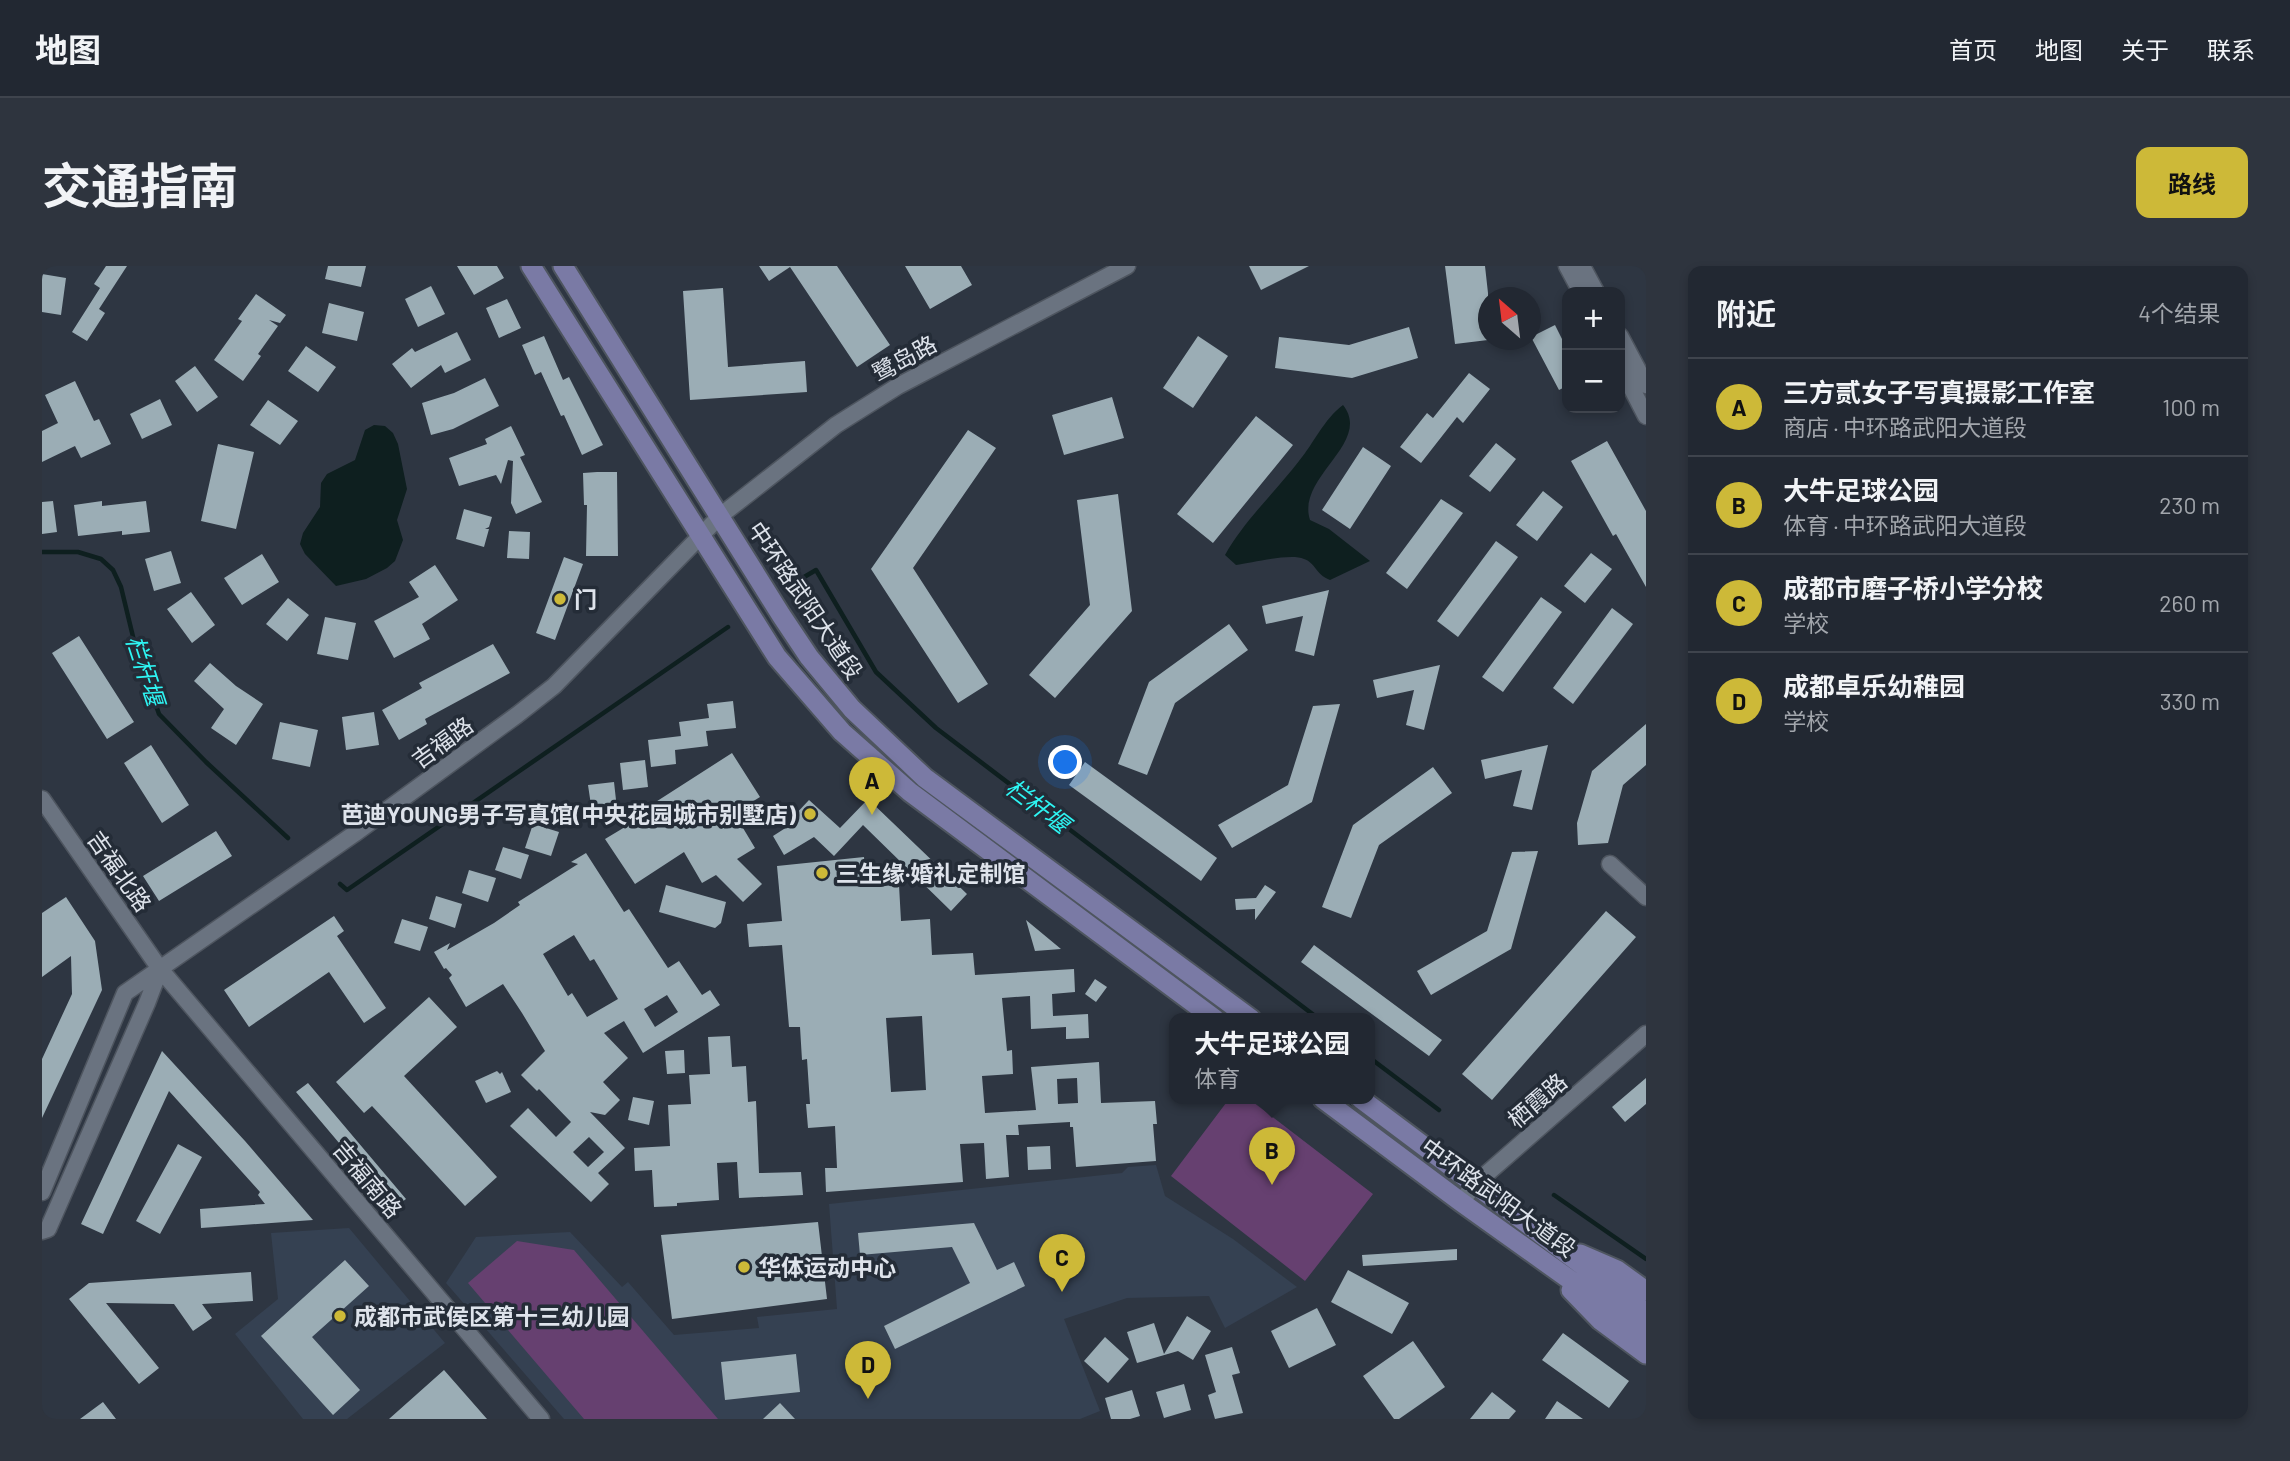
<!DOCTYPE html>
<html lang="zh">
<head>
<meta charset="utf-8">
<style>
	:root { --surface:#222832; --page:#2e343e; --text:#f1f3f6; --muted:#a2a6ac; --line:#3f444d; --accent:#cdb938 }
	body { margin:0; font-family:Barlow,"Noto Sans SC",sans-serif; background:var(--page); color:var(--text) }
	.controls { position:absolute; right:21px; top:21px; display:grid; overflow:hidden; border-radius:14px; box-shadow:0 4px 10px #0003 }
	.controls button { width:63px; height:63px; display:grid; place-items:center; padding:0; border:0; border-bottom:2px solid var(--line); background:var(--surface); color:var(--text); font:35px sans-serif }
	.compass { position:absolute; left:1436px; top:21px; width:63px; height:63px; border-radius:50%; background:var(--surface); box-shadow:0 4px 10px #0003; rotate:332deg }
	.you { position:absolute; left:1024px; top:497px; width:24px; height:24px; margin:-18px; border:5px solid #fff; border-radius:50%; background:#1a73e8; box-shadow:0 0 0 10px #1a73e833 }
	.badge { display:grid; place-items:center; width:46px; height:46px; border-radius:50%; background:var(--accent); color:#111; font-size:23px; font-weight:700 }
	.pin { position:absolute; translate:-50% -58px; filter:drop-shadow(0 2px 4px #0008) }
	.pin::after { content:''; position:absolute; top:37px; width:24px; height:21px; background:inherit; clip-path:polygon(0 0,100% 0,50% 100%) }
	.popup { position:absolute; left:1127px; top:747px; width:206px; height:91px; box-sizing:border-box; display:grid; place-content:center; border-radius:14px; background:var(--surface); filter:drop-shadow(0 2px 5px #0005); font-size:23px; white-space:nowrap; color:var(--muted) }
	.popup b { font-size:26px; color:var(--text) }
	.popup::after { content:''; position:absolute; left:50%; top:100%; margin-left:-14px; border:14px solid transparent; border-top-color:var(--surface) }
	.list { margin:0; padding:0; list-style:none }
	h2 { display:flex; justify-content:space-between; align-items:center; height:91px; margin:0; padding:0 28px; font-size:30px }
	h2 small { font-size:23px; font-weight:400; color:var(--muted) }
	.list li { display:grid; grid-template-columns:46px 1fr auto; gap:21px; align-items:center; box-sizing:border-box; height:98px; padding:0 28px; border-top:2px solid var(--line) }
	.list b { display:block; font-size:26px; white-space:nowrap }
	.list p { margin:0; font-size:23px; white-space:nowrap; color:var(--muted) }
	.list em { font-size:23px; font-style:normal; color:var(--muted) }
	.map { position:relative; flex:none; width:1604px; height:1153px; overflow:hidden; border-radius:14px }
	header { display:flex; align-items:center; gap:42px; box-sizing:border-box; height:98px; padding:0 35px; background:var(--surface); border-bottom:2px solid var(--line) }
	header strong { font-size:33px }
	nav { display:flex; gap:38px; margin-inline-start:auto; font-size:24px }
	.intro { display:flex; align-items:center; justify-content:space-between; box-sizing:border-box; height:168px; padding:0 42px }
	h1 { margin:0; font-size:49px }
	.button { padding:18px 32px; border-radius:14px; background:var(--accent); color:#111; font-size:24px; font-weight:700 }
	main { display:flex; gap:42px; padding:0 42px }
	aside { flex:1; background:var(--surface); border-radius:14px; box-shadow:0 4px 10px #0003 }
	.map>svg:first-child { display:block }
</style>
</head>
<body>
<header>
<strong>地图</strong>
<nav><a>首页</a><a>地图</a><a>关于</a><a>联系</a></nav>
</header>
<div class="intro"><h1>交通指南</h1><a class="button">路线</a></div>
<main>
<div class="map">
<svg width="1604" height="1153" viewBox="0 0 1604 1153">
	<rect width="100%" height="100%" fill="#2e3642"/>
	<path fill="#354152" d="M1114,899l9,31 68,43 64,48 -72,41 -16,-32 -82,2 -63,21 36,92 -20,8h-516l-118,-136 30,-46 94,-5 52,55 6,-5 46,53 85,-7 -2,-11 80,-8 -8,-105 293,-31 6,-6z
		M307,962l96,115 -98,76h-44l-68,-85 43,-35 -7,-66z"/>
	<path fill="#664070" d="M1187,833h20l124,95 -68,87 -134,-105z
		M475,975l57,9 144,169h-134l-116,-136z"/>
	<path fill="#0e1f1f" d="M1301,139c30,38 -47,72 -33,115l19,9 41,32 -40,19c-15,-6 -14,-17 -26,-21 -14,-6 -52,4 -68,6l-11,-10c19,-34 50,-63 74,-94 15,-18 25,-42 44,-56z
		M332,159l11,1 8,7 5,11 9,45 -10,31 6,20 -8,21 -8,7 -21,11 -30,7 -31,-32 -5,-10 3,-11 17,-26 1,-24 6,-9 28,-14 10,-30z"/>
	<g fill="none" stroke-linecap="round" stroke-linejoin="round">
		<path stroke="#0e1f1f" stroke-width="4.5" d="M0,286h36l23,7 12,11 8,17 14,58 24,69 47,48 82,76
			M752,317l22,-13 60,102 60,56 383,291
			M298,618l7,6 381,-263
			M1328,792l69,52
			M1512,929l92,64"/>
	</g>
	<path fill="#9badb5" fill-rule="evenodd" d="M64,0h21l-28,43 6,4 -18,28 -15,-9 28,-44 -6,-4z
		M286,0h38l-5,21 -36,-8z
		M415,0h40l7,12 -30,17z
		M717,0h78l53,79 -33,22 -67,-100 -21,14z
		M863,0h56l11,19 -42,24z
		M1207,0h60l-48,24z
		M1403,0h40l3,27v47l-33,4z
		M0,8l24,4 -5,37 -19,-3z
		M389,20l14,28 -27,13 -13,-28z
		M681,22l5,79 77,-6 2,31 -117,8 -7,-109z
		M214,28l30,21 -6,8 -11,-3 9,6 -20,28 3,2 -18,25 -29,-21 28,-39 -4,-2z
		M465,33l14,29 -22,10 -13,-30z
		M287,37l35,9 -7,29 -35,-8z
		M1513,59l12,24v37l-8,4 -28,-53z
		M1367,61l9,31 -66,20 -77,-10 4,-31 70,8z
		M415,66l14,28 -26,13 -4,-8 -30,23 -19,-24 20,-16 3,4z
		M502,70l19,44 6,-3 34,68 -21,10 -18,-40 -3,1 -20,-44 -6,3 -13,-30z
		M1156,70l30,20 -35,52 -30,-20z
		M264,80l30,21 -18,25 -30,-21z
		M153,100l23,31 -21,15 -22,-31z
		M1427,107l21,16 -27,34 -6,-6 -36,46 -21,-16 27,-34 6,5z
		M443,112l14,28 -46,23 -22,6 -9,-32 32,-10z
		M33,115l19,40 5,-2 12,25 -30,14 -6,-12 -33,16v-31l16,-8 -13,-28z
		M1070,131l12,41 -60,17 -12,-40z
		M118,133l12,26 -30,14 -12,-25z
		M226,134l30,21 -18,24 -30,-20z
		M1214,150l37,29 -80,98 -36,-29z
		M469,160l14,29 -5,2 22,45 -26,12 -5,-11 2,-42 -5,-1 -7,24 -5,-9 -37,11 -10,-28 38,-14 -2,-5z
		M926,164l28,18 -83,120 75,116 -30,19 -87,-134z
		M1565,175l39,70v76l-30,-53 -3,2 -42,-75z
		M1454,177l20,16 -26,33 -21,-16z
		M176,178l36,8 -18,77 -35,-8z
		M1321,181l28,19 -41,63 -28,-19z
		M555,206h20l1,84h-32l1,-51h-3l-1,-32z
		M1501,225l20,16 -26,34 -21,-16z
		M1076,228l14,117 -77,87 -26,-23 61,-70 -13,-105z
		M1399,233l22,14 -56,76 -21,-16z
		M11,235l4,31 -15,2v-32z
		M60,235v5l44,-5 4,31 -28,3v-4l-44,5 -4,-31z
		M422,243l28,8 -3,10 -4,2h4l-5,18 -28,-8z
		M467,265l21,1 -1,27 -22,-1z
		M1454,275l22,16 -60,80 -21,-16z
		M129,285l10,32 -27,8 -9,-32z
		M1549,287l21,16 -27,34 -21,-17z
		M220,288l17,28 -37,23 -18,-27z
		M522,291l19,7 -28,76 -19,-7z
		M393,299l23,35 -36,24 8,15 -36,19 -20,-37 45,-24 -10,-15z
		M1287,324l-15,66 -19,-5 8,-35 -37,8 -4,-18z
		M149,326l24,33 -23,18 -25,-34z
		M1499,331l21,15 -59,80 -21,-15z
		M246,332l21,17 -22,26 -21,-17z
		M1570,342l21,16 -60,80 -20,-16z
		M283,351l31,6 -8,37 -31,-6z
		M1187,358l19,26 -73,53 -28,72 -29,-11 31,-82z
		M37,370l55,86 -27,17 -55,-86z
		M451,378l17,29 -85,46 2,5 -28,16 -17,-30 40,-22 -3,-5z
		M168,397l26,23 27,18 -27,41 -25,-17 13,-19 -30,-28z
		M1398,399l-16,65 -18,-5 8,-35 -37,8 -4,-18z
		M691,435l3,27 -30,3 2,15 -33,4 1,14 -25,3 -3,-27 33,-4 -2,-14 30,-4 -2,-14z
		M1298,438l-28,98 -80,46 -14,-23 70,-40 25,-79z
		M332,446l5,33 -33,5 -4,-33z
		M238,456l38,8 -8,37 -38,-8z
		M1604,458v41l-23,20 -15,58 -30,2 -1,-22 15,-52z
		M109,479l38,60 -27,18 -38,-60z
		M1506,479l-16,65 -19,-4 9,-36 -37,9 -4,-19z
		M690,487l28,44 -26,16 21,35 -18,11 25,25 -19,18 -27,-27 -14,8 -18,-31 -49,32 -30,-45 60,-36 -14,2z
		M603,494l3,27 -25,3 -3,-27z
		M1043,496l132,96 -16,23 -132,-96z
		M1391,501l19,26 -73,52 -28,73 -29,-11 31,-82z
		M572,516l3,27 -25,3 -4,-27z
		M826,533l99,95 -16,17 -88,-86 -29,31 -20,-19 -30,18 -11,-19 25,-16 -4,-4 15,-16 31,28z
		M491,558l26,8 -8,24 -26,-8z
		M174,565l16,25 -73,45 -16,-25z
		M461,581l26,8 -8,24 -26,-9z
		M1496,585l-27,98 -80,46 -14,-24 70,-40 25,-79z
		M544,587l38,59 5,-3 39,59 11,-7 23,34 8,-5 10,15 -77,48 -19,-32 -20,12 24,25 -25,24 17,18 -15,15 -15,-3 35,36 -27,25 11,11 -18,18 -81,-76 18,-18 28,29 15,-15 -32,-33 -2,2 -16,-16 24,-24 -23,-38 -19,-29 -37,23 -17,-29 3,-3 -6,-7 -2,1 -10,-17 16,-9 -3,7 47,-27 26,-18 -2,-3 60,-38 -7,-2zM532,669l16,26 4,-2 24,40 -31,18 -15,-24 -4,3 -25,-42zM625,729l11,17 -23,15 -11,-18zM547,871l15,15 -16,15 -15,-15z
		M822,591l2,30 33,-2 2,36 29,-2 2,36 41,-2 2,22 99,-6 1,23 -23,2 1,22 35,-2 1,24 -23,1v-12l-35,2 -1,-33 -28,2 5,53 5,-1 1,24 -31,2 3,37 51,-3 -5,-43 68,-5 2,41 54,-2 2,23h-4l3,37 -80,6 -3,-40h-3v-5l-52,3 1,10h-13l3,42 -23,2 -2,-36 -24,1 3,38 -137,10 -1,-24h12l-2,-42 -27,2 -2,-24h4l-3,-45 -5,1 -2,-33h-11l-7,-82 -33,2 -2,-23 35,-3 -5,-55zM880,750l4,74 -35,2 -5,-74zM1035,812l1,25 -20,1 -1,-25z
		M427,604l27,8 -8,24 -26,-9z
		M624,619l60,17 -5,21 -6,5 -56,-16z
		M1223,619l11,7 -21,28v-11l-19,1 -1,-11 21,-1z
		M394,630l26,8 -7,24 -26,-9z
		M24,631l29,44 7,49 -60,128v-59l30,-65 -1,-38 -29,21v-64z
		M1564,645l30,26 -144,163 -30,-26z
		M292,650l10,15 -7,5 49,72 -22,15 -35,-51 -80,55 -25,-37z
		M360,653l26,8 -8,24 -26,-8z
		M984,654l35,29 -26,2z
		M1272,679l128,95 -13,16 -128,-94z
		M1053,713l12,8 -11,15 -11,-8z
		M387,731l28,30 -53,49 93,101 -32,29 -93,-100 -8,7 -28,-31z
		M688,770l2,31 14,-1 2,36 8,-1 3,72 42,-1 2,23 -64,3 -2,-36 -20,1 2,37 -42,3v3l-23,1 -2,-37 -17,1 -1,-23 36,-2 -2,-41 23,-1 -2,-29 21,-1 -2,-37z
		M642,784l1,23 -18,1 -2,-23z
		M120,785l83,90 68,79 -112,8 -1,-19 65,-5 -7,-9 2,-3 -91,-101 -66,143 -22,-10z
		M455,805l3,3 2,-2 9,20 -25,11 -11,-22z
		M1604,812v26l-21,18 -13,-15z
		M266,817l98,116 -12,9 -98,-116z
		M591,831l21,4 -5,24 -21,-5z
		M136,878l24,13 -42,77 -24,-13z
		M1008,880l1,23 -23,1 -1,-23z
		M776,956l9,77 -155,20 -11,-84z
		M932,957l23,47 17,-8 11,24 -130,63 -11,-23 86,-43 -18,-36 -92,8 -2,-22z
		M1415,983v11l-94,6 -1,-11z
		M303,994l24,26 -57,51 48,53 -27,25 -72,-79z
		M1306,1004l61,33 -17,31 -61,-32z
		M209,1006l2,29 -51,3 10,14 -19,13 -19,-27 -68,-1 53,65 -20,16 -70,-85 20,-16z
		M1275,1042l19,37 -47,23 -18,-37z
		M1145,1050l24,15 -18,29 -15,-9 -41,12 -10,-31 27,-9 10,31z
		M1521,1067l66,48 -20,27 -67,-48z
		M1063,1071l24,22 -21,24 -24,-22z
		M1371,1075l32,46 -46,32h-5l-31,-43z
		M1190,1081l8,26 -8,2 11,38 -28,6 -7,-24 8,-3 -11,-37z
		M754,1088l4,38 -75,8 -4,-38z
		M402,1104l43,49h-98z
		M1142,1118l7,26 -27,8 -8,-26z
		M1090,1124l8,26 -10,3h-19l-6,-21z
		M1450,1126l24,19 -7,8h-39z
		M1515,1135l26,18h-38z
		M61,1136l13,17h-36z
		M738,1137l15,16h-32z"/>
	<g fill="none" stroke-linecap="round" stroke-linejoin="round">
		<defs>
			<path id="minor" d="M1525,0l14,26
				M1540,0l14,26
				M1578,70l26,49
				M1578,100l26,50
				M0,533l118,170 381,450
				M1568,598l36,33
				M0,926l83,-199 229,-159 163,-119 37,-29 166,-170 116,-91 62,-39 229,-120
				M1419,936l14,-18 171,-150
				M0,965l6,-2 99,-226 13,-34"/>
			<path id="major" d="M489,0l246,391 65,75 68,60 305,227
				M521,0l218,349 28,42 43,52 73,69 326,241
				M1281,833l138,103 185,132
				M1319,833l285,214
				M1538,988l37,16 29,21
				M1529,1024l29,30 46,34"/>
		</defs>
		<use href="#minor" stroke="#4e555f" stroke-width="19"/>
		<use href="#major" stroke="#4e555f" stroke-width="23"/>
		<use href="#minor" stroke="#6a7380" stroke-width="16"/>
		<use href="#major" stroke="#7a7aa5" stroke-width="19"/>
	</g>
	<g fill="#cdb938" stroke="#242c37" stroke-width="2.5">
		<circle cx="518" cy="333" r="7"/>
		<circle cx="768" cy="548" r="7"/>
		<circle cx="780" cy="607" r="7"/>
		<circle cx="702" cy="1001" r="7"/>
		<circle cx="298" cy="1050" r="7"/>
	</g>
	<g text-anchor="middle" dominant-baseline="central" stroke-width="7" stroke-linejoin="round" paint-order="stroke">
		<g font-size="23" fill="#dee3eb" stroke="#242c37">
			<text transform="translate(862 92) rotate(-29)">鹭岛路</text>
			<text transform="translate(764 334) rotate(56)">中环路武阳大道段</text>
			<text transform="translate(400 476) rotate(-36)">吉福路</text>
			<text transform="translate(78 605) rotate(55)">吉福北路</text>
			<text transform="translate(1495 834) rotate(-41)">栖霞路</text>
			<text transform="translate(326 913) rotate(50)">吉福南路</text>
			<text transform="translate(1457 931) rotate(36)">中环路武阳大道段</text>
		</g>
		<g font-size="23" font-weight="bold" fill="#dee3eb" stroke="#242c37" text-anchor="start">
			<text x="532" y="333">门</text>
			<text x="754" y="548" text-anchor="end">芭迪YOUNG男子写真馆(中央花园城市别墅店)</text>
			<text x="794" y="607">三生缘·婚礼定制馆</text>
			<text x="716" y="1001">华体运动中心</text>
			<text x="312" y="1050">成都市武侯区第十三幼儿园</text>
		</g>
		<g font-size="24" font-style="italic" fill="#2ef5f3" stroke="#242c37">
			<text transform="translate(104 404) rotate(72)">栏杆堰</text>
			<text transform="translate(996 539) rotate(37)">栏杆堰</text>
		</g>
	</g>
</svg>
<div class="controls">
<button>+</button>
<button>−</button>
</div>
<svg class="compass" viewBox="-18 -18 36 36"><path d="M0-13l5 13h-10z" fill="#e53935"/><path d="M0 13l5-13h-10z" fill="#a2a6ac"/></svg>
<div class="you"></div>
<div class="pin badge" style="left:830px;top:549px">A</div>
<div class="pin badge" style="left:1230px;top:919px">B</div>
<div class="popup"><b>大牛足球公园</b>体育</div>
<div class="pin badge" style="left:1020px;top:1026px">C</div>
<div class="pin badge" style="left:826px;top:1133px">D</div>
</div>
<aside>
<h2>附近<small>4个结果</small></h2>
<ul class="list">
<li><span class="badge">A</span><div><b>三方贰女子写真摄影工作室</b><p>商店 · 中环路武阳大道段</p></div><em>100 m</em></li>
<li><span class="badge">B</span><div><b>大牛足球公园</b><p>体育 · 中环路武阳大道段</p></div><em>230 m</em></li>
<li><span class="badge">C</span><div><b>成都市磨子桥小学分校</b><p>学校</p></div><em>260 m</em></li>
<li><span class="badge">D</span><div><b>成都卓乐幼稚园</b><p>学校</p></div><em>330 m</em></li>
</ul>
</aside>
</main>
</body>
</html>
